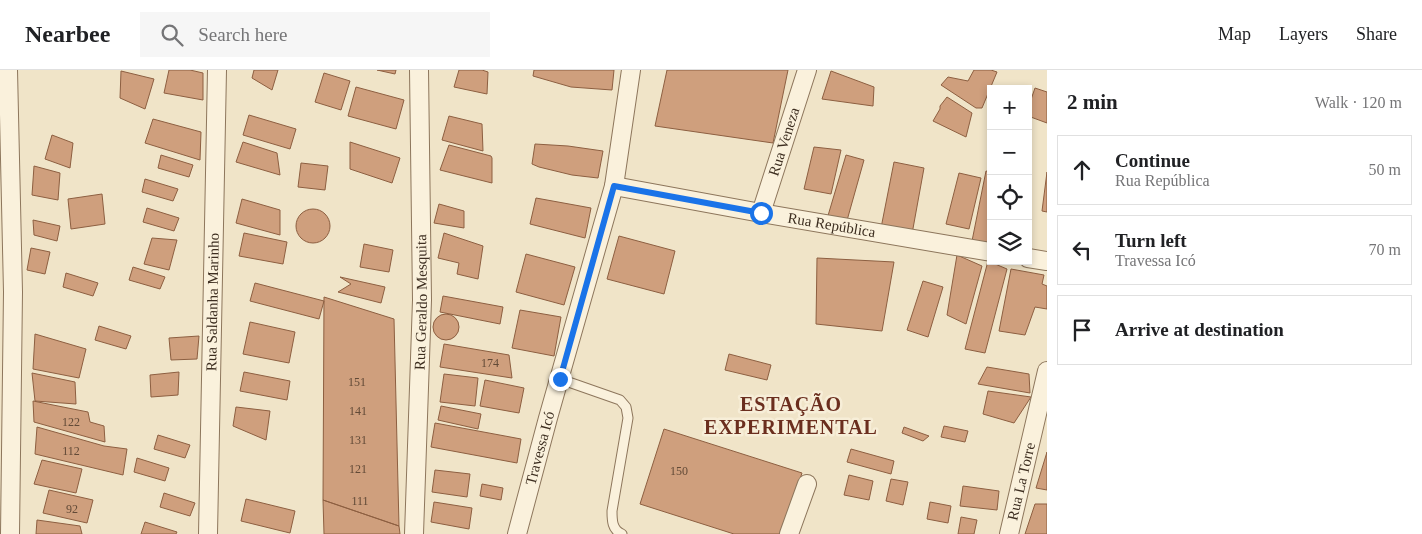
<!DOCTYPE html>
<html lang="en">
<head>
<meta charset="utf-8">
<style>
	:root { --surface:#fff; --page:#f6f6f6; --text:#202124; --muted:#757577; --line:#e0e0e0 }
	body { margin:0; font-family:"Times New Roman",serif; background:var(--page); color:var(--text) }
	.controls { position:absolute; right:15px; top:15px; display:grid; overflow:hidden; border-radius:0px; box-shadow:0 2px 8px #0003 }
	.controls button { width:45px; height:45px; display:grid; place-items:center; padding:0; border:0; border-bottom:1px solid var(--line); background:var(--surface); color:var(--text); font:25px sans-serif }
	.stop { position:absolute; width:15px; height:15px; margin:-11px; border:4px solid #1a73e8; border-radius:50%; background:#fff }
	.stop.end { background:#1a73e8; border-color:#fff; box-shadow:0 1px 5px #0008 }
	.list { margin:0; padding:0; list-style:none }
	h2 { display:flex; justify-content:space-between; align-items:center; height:65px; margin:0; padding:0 20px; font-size:21px }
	h2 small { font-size:16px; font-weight:400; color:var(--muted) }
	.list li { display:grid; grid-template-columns:32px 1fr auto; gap:15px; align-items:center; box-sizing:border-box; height:70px; margin:0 10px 10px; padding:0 10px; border:1px solid var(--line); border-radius:0px }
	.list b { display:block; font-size:19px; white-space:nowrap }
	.list p { margin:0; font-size:16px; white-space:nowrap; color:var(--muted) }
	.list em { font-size:16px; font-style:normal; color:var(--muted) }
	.icon { flex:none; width:28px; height:28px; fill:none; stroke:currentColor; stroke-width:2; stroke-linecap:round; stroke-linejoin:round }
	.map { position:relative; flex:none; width:1047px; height:464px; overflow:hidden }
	header { display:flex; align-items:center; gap:30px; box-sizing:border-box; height:70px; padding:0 25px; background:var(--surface); border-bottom:1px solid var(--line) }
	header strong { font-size:24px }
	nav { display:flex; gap:28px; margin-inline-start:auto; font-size:18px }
	.search { width:350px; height:45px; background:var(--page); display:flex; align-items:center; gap:12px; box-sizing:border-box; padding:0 18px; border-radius:0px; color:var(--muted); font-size:19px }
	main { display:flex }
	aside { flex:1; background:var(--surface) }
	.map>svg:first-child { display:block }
</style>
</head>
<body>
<header>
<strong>Nearbee</strong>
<div class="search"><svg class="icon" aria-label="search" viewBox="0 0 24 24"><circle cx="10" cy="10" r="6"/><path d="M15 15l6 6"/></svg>Search here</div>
<nav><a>Map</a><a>Layers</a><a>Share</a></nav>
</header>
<main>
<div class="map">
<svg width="1047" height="464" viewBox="0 0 1047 464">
	<rect width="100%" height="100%" fill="#f0e4c8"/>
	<path fill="#cf9f7d" stroke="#8d5f41" d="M169,0h21l13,3v27l-39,-7z
		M254,0h24l-6,20 -20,-12z
		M377,0h19l-1,4z
		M459,0h23l6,2 -1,22 -33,-7z
		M534,0h80l-2,20 -41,-3 -38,-11z
		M667,0h121l-15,73 -118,-17z
		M974,0h17l6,2 -15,36h-6l-35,-23 7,-8 20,4z
		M121,1l33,8 -9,30 -25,-11z
		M831,1l43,16 -1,19 -51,-7z
		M324,3l26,8 -9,29 -26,-8z
		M356,17l48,13 -8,29 -48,-13z
		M1035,18l12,4v31l-19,-7v-8z
		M947,27l25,16 -6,24 -33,-16 7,-12v-3z
		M249,45l47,14 -6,20 -47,-14z
		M449,46l33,8 1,27 -41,-11z
		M153,49l48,13 -1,28 -55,-17z
		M52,65l21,8 -3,25 -25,-9z
		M243,72l34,11 3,22 -44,-13z
		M350,72l50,16 -8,25 -42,-14z
		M535,74l33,2 35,5 -5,27 -26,-3 -33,-8 -7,-3z
		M449,75l42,11 1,2v25l-52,-13z
		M814,77l27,3 -10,44 -27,-5z
		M161,85l32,10 -4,12 -31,-9z
		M846,85l18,5 -18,64 -19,-5z
		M894,92l30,6 -12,66 -31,-6z
		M301,93l27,3 -3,24 -27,-3z
		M34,96l26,7 -2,27 -26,-5z
		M986,101l5,1v73l-19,-4z
		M1047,102v40l-5,-1z
		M959,103l22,5 -12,51 -23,-5z
		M145,109l33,10 -5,12 -31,-9z
		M102,124l3,30 -34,5 -3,-30z
		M536,128l55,10 -6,30 -55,-14z
		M242,129l38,11v25l-44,-12z
		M439,134l25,7v17l-30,-5z
		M147,138l32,10 -5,13 -31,-9z
		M296 156a17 17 0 1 1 34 0a17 17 0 1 1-34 0Z
		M33,150l27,6 -3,15 -23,-6z
		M244,163l43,9 -4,22 -44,-8z
		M444,163l39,13 -5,33 -21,-5 2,-11 -21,-5z
		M619,166l56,15 -11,43 -57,-15z
		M152,168l25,2 -8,30 -25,-6z
		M364,174l29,6 -4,22 -29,-5z
		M31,178l19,4 -5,22 -18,-4z
		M526,184l49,13 -11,38 -48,-13z
		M957,185l25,11 -16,58 -19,-9z
		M817,188l77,4 -12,69 -66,-7z
		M988,191l19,8 -22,84 -20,-4z
		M133,197l32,10 -5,12 -31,-9z
		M1011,199l33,6 -2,9 5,2v23l-12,-2 -10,28 -26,-4z
		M66,203l32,10 -5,13 -30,-9z
		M340,207l45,10 -4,16 -43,-11 13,-8z
		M923,211l20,6 -15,50 -21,-7z
		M255,213l69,18 -5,18 -69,-18z
		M443,226l60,11 -3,17 -60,-12z
		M324,227l70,22 5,207 -76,-26z
		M520,240l41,7 -7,39 -42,-8z
		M433 257a13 13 0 1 1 26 0a13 13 0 1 1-26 0Z
		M250,252l45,10 -6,31 -46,-9z
		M99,256l32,10 -5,13 -31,-9z
		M35,264l51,15 -7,29 -46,-9z
		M199,266l-2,23 -26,1 -2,-22z
		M444,274l65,11 3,23 -72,-11z
		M729,284l42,11 -4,15 -42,-10z
		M987,297l42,7 1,19 -52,-9z
		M179,302l-1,23 -27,2 -1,-22z
		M244,302l46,9 -3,19 -47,-9z
		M32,303l43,9 1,22 -41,-3z
		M444,304l34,4 -3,28 -35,-4z
		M485,310l39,8 -5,25 -39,-7z
		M988,321l43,6 -17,26 -31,-9z
		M33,331l55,11 2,10 14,4 1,16 -71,-20z
		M441,336l40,8 -3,15 -40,-9z
		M236,337l34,4 -4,29 -33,-14z
		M435,353l86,16 -4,24 -86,-16z
		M944,356l24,5 -3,11 -24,-5z
		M37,357l67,19 23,3 -4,26 -88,-21z
		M904,357l25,9 -6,5 -21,-8z
		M664,359l138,44 -20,61h-48l-94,-30z
		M158,365l32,10 -5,13 -31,-9z
		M851,379l43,12 -3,13 -44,-12z
		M1047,382v38l-11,-2z
		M137,388l32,10 -4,13 -31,-9z
		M42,390l40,9 -6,24 -42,-9z
		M435,400l35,4 -3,23 -35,-5z
		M849,405l24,6 -4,19 -25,-5z
		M891,409l17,3 -5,23 -17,-4z
		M482,414l21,4 -2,12 -21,-4z
		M963,416l36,5 -2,19 -37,-4z
		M49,420l44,10 -6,23 -44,-10z
		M164,423l31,10 -5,13 -30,-9z
		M246,429l49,12 -5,22 -49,-12z
		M323,430l76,26 1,8h-76z
		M434,432l38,6 -3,21 -38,-7z
		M930,432l21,4 -3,17 -21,-4z
		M1035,434h12v30h-22z
		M961,447l16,3 -3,14h-16z
		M37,450l43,6 2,8h-46z
		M145,452l32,10 -1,2h-35z"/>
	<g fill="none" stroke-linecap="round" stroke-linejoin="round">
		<defs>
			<path id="service" d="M560,309l60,21 6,7 2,11 -16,93c0,9 0,19 10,23"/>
			<g id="minor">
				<path d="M8,0l5,222 -3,242"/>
				<path id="s1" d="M614,116l147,27 230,39"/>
				<path id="s2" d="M761,143l46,-143"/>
				<path d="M1028,188l19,3"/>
				<path id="s3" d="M208,464l9,-464"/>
				<path id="s4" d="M414,464l8,-234 -3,-230"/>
				<path id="s5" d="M517,464l31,-116 66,-232 17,-116"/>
				<path d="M789,464l18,-50"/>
				<path id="s6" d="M1009,464l38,-163"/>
			</g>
		</defs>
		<use href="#service" stroke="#8d765c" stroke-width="11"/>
		<use href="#minor" stroke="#8d765c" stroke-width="20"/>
		<use href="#service" stroke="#faf1dc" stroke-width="9"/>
		<use href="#minor" stroke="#faf1dc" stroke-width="18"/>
	</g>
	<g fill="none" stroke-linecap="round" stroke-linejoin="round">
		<path stroke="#1a73e8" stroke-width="6" d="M560,309l54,-193 147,27"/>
	</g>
	<g text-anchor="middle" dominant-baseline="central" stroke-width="5" stroke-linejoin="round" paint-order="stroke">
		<g font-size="12" fill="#624a37">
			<text x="490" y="293">174</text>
			<text x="357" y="312">151</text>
			<text x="358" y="341">141</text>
			<text x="71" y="352">122</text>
			<text x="358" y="370">131</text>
			<text x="71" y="381">112</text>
			<text x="358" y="399">121</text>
			<text x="679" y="401">150</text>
			<text x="360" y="431">111</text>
			<text x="72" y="439">92</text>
		</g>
		<g font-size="15" fill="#3d2e20" stroke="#f7eed8">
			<text stroke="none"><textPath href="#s2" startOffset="75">Rua Veneza</textPath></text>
			<text stroke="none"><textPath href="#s1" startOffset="221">Rua República</textPath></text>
			<text stroke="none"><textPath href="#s3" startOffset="232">Rua Saldanha Marinho</textPath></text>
			<text stroke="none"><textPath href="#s4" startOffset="232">Rua Geraldo Mesquita</textPath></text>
			<text stroke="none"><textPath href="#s5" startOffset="89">Travessa Icó</textPath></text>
			<text stroke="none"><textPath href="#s6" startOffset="54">Rua La Torre</textPath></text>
		</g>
		<g font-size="20" font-weight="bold" letter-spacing="1" fill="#6b2e1e" stroke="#f7eed8">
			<text x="791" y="334">ESTAÇÃO<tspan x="791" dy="23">EXPERIMENTAL</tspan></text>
		</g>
	</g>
</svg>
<div class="controls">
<button>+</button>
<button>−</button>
<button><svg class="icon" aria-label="locate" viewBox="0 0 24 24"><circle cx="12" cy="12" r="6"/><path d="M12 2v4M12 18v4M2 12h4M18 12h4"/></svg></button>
<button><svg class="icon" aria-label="layers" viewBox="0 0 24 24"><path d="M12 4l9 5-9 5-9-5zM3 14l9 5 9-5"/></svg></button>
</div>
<div class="stop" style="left:761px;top:143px"></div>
<div class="stop end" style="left:560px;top:309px"></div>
</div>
<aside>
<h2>2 min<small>Walk · 120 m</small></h2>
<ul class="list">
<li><svg class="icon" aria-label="ahead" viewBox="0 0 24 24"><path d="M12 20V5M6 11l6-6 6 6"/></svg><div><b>Continue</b><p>Rua República</p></div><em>50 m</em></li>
<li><svg class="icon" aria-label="left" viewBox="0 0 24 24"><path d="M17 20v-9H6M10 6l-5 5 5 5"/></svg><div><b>Turn left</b><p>Travessa Icó</p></div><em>70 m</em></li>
<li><svg class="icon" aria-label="arrive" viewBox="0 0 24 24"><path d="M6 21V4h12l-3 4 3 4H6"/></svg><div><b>Arrive at destination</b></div></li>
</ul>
</aside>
</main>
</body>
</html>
